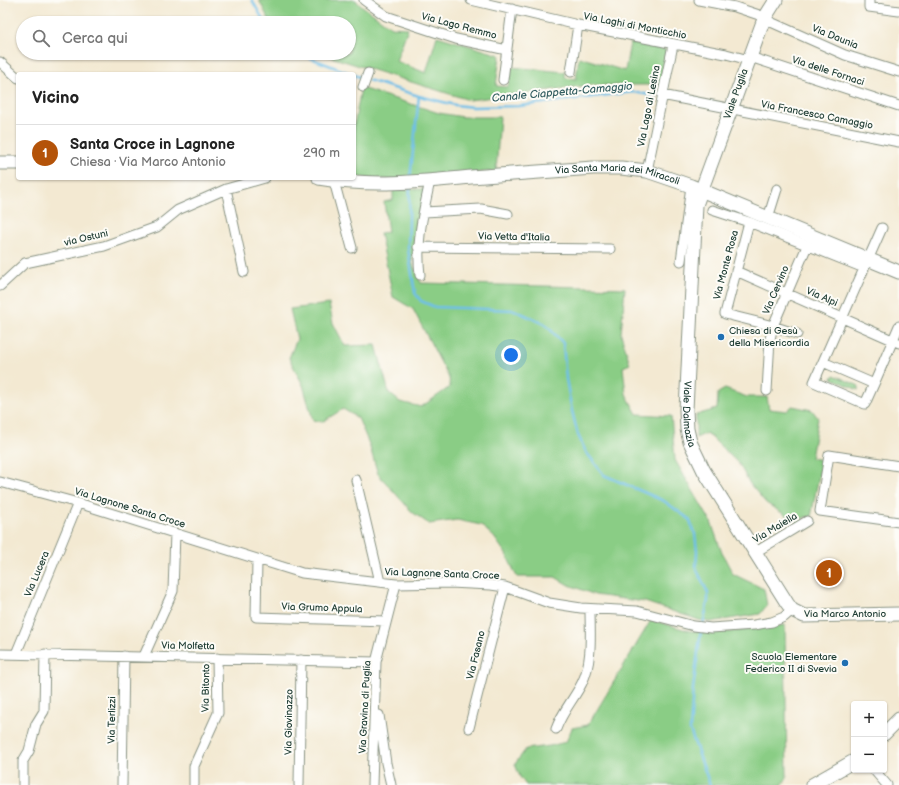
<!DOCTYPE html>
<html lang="it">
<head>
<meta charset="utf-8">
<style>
	:root { --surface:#fff; --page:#f2f2f2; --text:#222; --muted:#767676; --line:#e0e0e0; --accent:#b45309 }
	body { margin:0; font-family:"Balsamiq Sans",sans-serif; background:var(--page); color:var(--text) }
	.controls { position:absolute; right:12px; bottom:12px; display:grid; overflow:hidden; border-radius:4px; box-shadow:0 1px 3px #0004 }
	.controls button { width:36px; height:36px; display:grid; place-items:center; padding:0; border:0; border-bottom:1px solid var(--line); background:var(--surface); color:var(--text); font:20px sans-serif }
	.you { position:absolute; left:511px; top:355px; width:14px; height:14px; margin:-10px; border:3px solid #fff; border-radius:50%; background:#1a73e8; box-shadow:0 0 0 6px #1a73e833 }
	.badge { display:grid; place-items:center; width:26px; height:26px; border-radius:50%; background:var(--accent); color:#fff; font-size:13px; font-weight:700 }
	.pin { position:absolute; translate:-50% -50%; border:2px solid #fff; box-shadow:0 1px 4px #0006 }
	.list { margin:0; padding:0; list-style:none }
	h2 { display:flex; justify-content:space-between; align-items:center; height:52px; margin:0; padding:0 16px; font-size:17px }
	h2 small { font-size:13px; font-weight:400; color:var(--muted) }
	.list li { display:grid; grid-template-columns:26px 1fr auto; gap:12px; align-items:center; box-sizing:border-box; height:56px; padding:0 16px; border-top:1px solid var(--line) }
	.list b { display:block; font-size:15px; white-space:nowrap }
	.list p { margin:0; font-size:13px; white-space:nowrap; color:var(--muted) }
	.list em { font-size:13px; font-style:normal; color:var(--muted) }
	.icon { flex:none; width:22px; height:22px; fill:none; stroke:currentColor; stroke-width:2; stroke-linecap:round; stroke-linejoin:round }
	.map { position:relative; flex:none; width:899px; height:785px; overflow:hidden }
	.search { position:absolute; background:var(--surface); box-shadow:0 1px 3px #0004; left:16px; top:16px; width:340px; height:44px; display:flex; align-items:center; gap:10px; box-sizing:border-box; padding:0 14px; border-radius:22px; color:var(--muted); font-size:15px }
	.panel { position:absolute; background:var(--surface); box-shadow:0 1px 3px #0004; left:16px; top:72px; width:340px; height:108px; border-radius:4px }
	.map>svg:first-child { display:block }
</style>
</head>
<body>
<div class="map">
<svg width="899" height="785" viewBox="0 0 899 785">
	<rect width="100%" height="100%" fill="#fdfcf7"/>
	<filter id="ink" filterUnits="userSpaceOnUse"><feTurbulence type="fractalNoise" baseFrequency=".025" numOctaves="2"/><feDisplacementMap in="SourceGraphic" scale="8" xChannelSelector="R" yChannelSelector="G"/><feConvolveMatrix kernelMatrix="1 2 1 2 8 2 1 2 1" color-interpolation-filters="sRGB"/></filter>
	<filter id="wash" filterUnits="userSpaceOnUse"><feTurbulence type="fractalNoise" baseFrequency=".012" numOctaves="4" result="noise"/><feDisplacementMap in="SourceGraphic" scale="16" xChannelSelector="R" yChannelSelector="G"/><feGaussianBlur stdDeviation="0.9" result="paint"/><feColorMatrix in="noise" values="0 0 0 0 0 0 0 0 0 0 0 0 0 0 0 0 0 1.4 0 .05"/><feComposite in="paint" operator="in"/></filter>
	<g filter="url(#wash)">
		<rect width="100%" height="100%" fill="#f3e9d2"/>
		<path fill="#8acd85" stroke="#54855c" d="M259,0h97l2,3 33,24 17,1 -12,33 30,12 11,-37 63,19 -4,31 12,1 3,-20 54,5v6l11,1 3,-22 46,14 5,-28 36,7 -6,35h-69l-122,15 -151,-47h31v-30h-75l-6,-5z
			M361,88l78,25 24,4h37l-4,54 -99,9 -43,-3v-51z
			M426,189l-9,32 -5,41 9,21 204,5 -4,46 9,30 -7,3 3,27 11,20 34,2 4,44 36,62 11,31 11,21 31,15 3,16 -7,9 -50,8 -11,-2 -54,-18 -50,-7 -28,-11 -12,-7h-38l-11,-23 -12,-17 -13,-12 -24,-5 -28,4 -17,-12 -34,-38 -9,-30 -11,-26 -15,-9 -21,13 -9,-2 -10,-35 -14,-27 8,-19 -7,-30 39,-5 4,19 12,23 31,-1 13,48 11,9 21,5 29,-20 -1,-9 -36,-69 -20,-12 -13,-64 8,-1 -4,-30 9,-2v-10z
			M834,375l25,11 -1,4 -26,-12z
			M725,389l22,8h20l2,12 18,2 5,-5 20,4 6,8 -7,40 11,2 -11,57h-6l-8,5 -31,-19 -16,-19 -11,-20 -32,-31 -11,5v-23l21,-6 1,-16z
			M651,620l39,11 40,1 55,-7 2,153 -5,7h-256l-6,-8 -5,-13 11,-15 24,-3 16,-4 6,-14 16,-3z"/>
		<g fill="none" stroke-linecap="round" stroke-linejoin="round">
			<path stroke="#6ebfe9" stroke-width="2.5" d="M252,0l13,23
				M297,53l55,21
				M354,75l9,3
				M368,80l51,16 36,9 18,2 46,-1 114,-14 23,4
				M410,179l9,-83
				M410,186l-2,63 7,44 6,8 14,6 79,3 31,14 18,19 3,36 6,32 6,24 8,17 18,23 60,26 25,18 6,15 2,17 -1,17 12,25v7l-5,25
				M701,630l-8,59 -3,41 20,55"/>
		</g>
	</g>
	<g filter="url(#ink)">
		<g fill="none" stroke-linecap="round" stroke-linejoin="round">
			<defs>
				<path id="street" d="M364,0l22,16 70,23 51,11
					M471,0l107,25 148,29 23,6
					M699,0l36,7 30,10
					M869,0v7l30,4
					M764,19l81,36 54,17
					M750,57l149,49
					M0,62l18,16
					M571,72l7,-47
					M503,80l9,-71
					M363,87l5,-14
					M662,95l237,47
					M647,171l26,-126
					M334,181l18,67
					M226,189l18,83
					M712,210l37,12 115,46
					M424,212l57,-3 27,5
					M768,218l9,-29
					M749,222l-24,92 48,12 24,8
					M418,247l192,2
					M681,261l10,-75
					M736,271l163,72
					M420,275c-4,-35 3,-61 10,-94
					M0,286l25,-23 79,-17 53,-19 21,-17 48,-21 39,-11
					M823,362l51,22 -9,20 -51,-22 68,-154
					M874,384l25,-58
					M767,391l3,-52 3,-13 34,-80
					M899,466l-70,-11 -9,56 79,11
					M356,480l24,102
					M0,482l78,21 224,70 94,11 54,-1 41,2 14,2 44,16 32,5 56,3 57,15 17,2 43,-3 18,-3 12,-5 8,-7
					M754,553l53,-32
					M257,560l-1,57 130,4
					M0,654l376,8
					M16,654l62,-151
					M144,656l29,-65 2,-58
					M379,715l7,48 5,22
					M469,728l36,-141
					M556,729c6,-17 18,-30 26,-46 11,-22 8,-50 8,-74
					M874,770l13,15
					M23,785v-24l6,-10 7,-27 8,-13 1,-57
					M122,785l2,-129
					M194,785v-19l24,-53 -1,-55
					M299,785l2,-125
					M372,785l4,-123 20,-78"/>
				<g id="secondary">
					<path id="s1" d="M776,0l-12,19 -68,186 -10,205 1,19 3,13 14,29 83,132 5,7 12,6 95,-2"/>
					<path d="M0,163h18"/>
					<path id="s2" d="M319,178c50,9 101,4 152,-1 40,-3 81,-6 122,-9h28l26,3 44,15 208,86"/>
					<path d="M884,734l15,-15"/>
					<path d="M812,785l42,-24"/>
				</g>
			</defs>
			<use href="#street" stroke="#899383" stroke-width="11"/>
			<use href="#secondary" stroke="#899383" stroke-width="15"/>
			<use href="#street" stroke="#fff" stroke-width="9"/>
			<use href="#secondary" stroke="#fff" stroke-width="13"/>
		</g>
	</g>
	<g fill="#1f6fb2" stroke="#fdfcf7" stroke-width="1.5">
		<circle cx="721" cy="337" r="4"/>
		<circle cx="845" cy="663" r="4"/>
	</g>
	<g text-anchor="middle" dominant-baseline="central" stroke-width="4" stroke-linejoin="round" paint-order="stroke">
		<g font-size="10" fill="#1f3d34" stroke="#fdfcf7">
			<text transform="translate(459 26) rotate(15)">Via Lago Remmo</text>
			<text transform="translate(635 26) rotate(11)">Via Laghi di Monticchio</text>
			<text transform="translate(835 37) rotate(22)">Via Daunia</text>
			<text transform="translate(828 71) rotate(18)">Via delle Fornaci</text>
			<text transform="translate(736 94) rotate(-70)">Viale Puglia</text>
			<text transform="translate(649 106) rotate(-79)">Via Lago di Lesina</text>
			<text transform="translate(817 115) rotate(11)">Via Francesco Camaggio</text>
			<text stroke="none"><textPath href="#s2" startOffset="300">Via Santa Maria dei Miracoli</textPath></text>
			<text transform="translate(514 237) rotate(1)">Via Vetta d'Italia</text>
			<text transform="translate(86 238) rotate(-13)">via Ostuni</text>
			<text transform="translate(726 265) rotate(-75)">Via Monte Rosa</text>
			<text transform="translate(776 290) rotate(-67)">Via Cervino</text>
			<text transform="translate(822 297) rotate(24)">Via Alpi</text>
			<text stroke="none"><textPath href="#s1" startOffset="430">Viale Dalmazia</textPath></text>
			<text transform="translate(130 508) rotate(17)">Via Lagnone Santa Croce</text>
			<text transform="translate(775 528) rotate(-31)">Via Maiella</text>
			<text transform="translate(37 574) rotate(-67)">Via Lucera</text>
			<text transform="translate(442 574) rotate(2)">Via Lagnone Santa Croce</text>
			<text transform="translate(322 608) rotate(2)">Via Grumo Appula</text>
			<text x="845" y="614">Via Marco Antonio</text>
			<text transform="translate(188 646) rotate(1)">Via Molfetta</text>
			<text transform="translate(476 655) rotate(-76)">Via Fasano</text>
			<text transform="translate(206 688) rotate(-89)">Via Bitonto</text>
			<text transform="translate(365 707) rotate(-87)">Via Gravina di Puglia</text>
			<text transform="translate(112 720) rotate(-89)">Via Terlizzi</text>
			<text transform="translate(289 722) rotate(-89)">Via Giovinazzo</text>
		</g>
		<g font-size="10" fill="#1f3d34" stroke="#fdfcf7" text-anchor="start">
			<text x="729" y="331">Chiesa di Gesù<tspan x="729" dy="12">della Misericordia</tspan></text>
			<text x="837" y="657" text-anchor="end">Scuola Elementare<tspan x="837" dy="12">Federico II di Svevia</tspan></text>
		</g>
		<g font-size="11" font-style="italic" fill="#335e61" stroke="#fdfcf7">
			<text transform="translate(562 92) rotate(-5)">Canale Ciappetta-Camaggio</text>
		</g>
	</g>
</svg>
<div class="controls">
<button>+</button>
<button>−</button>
</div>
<div class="you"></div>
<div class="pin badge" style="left:829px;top:573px">1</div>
<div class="search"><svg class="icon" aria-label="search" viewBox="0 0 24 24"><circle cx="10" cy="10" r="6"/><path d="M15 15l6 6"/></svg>Cerca qui</div>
<section class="panel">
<h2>Vicino<small></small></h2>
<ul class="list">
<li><span class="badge">1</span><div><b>Santa Croce in Lagnone</b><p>Chiesa · Via Marco Antonio</p></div><em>290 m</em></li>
</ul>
</section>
</div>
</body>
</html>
